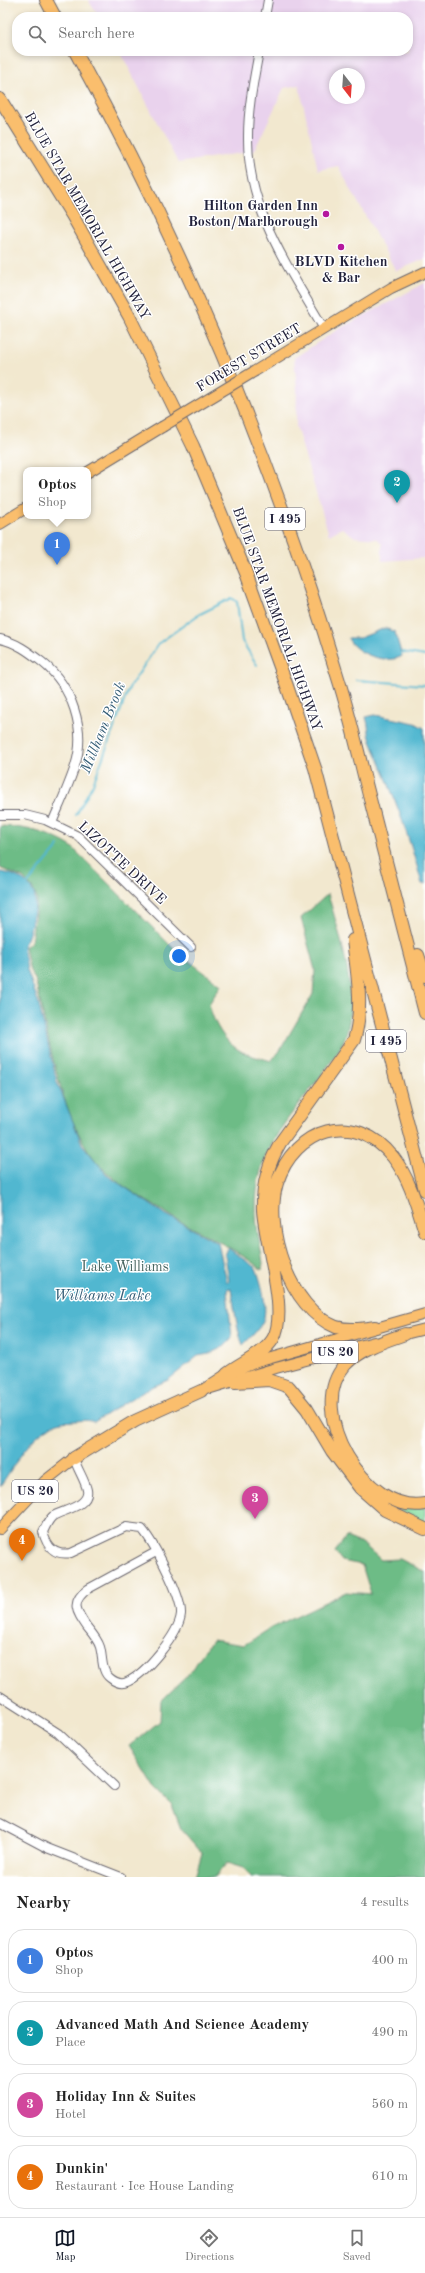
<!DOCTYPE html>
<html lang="en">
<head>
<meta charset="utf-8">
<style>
	:root { --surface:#fff; --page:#f6f6f6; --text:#222; --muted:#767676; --line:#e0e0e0; --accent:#111827 }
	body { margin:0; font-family:"Old Standard TT",serif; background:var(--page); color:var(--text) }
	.compass { position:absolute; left:329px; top:68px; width:36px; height:36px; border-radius:50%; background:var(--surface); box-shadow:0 2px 6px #0003; rotate:163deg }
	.you { position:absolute; left:179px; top:956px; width:14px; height:14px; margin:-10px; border:3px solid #fff; border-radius:50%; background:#1a73e8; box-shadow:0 0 0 6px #1a73e833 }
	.badge { display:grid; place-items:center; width:26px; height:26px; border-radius:50%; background:var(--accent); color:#fff; font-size:13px; font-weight:700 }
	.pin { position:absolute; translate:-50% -33px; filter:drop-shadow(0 1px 2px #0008) }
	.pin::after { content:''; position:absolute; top:21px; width:14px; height:12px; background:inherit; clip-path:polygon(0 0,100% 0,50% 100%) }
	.popup { position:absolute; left:23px; top:467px; width:68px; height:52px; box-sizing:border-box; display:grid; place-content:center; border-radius:8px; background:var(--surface); filter:drop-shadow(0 1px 3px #0005); font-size:13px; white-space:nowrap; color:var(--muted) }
	.popup b { font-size:15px; color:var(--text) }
	.popup::after { content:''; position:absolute; left:50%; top:100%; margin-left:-8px; border:8px solid transparent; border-top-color:var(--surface) }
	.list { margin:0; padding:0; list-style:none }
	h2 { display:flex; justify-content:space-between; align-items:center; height:52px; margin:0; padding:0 16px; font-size:17px }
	h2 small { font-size:13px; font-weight:400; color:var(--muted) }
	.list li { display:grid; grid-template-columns:26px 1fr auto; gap:12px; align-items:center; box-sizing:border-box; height:64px; margin:0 8px 8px; padding:0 8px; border:1px solid var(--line); border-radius:16px }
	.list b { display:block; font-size:15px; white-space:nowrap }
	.list p { margin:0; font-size:13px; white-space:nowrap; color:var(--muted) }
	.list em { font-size:13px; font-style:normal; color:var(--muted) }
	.icon { flex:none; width:22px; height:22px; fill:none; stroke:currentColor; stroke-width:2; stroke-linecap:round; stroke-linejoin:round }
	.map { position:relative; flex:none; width:425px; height:1877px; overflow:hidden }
	.search { position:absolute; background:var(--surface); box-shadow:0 2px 6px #0003; left:12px; right:12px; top:12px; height:44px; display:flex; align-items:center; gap:10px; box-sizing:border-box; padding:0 14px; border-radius:16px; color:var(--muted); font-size:15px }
	.sheet { height:340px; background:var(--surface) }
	nav { display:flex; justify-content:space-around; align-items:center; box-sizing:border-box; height:56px; border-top:1px solid var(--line); background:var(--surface); font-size:11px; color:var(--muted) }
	nav a { display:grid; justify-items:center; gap:2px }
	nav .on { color:var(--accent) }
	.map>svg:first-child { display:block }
</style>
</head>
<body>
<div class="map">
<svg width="425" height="1877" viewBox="0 0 425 1877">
	<rect width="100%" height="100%" fill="#fff"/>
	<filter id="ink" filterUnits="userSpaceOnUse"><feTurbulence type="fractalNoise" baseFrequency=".025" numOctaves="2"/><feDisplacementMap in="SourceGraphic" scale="8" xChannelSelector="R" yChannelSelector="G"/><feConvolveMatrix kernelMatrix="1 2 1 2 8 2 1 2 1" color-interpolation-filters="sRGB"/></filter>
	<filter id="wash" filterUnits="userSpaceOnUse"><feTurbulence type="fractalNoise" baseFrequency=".012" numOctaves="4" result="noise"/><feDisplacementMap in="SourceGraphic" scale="16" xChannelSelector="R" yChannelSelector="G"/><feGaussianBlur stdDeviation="0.9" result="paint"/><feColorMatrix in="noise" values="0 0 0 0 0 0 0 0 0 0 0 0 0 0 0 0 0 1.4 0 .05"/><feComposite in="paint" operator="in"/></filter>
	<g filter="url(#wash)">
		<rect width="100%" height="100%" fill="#f2e8cf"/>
		<path fill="#e9d2ed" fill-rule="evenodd" d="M88,0h337v259l-29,12 -58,-105 -20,4 -19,-85 -15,3 -30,63 -76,12 -58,-112h288v-34h-309zM335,74h24v24h-24z
			M425,283v275l-43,3v-17l-4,-5 -23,-2 -13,-9 -13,7 -33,-109 1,-37 -3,-31 43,-28z"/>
		<path fill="#87dda0" stroke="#54806e" d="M386,1503l39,5v15l-34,-16z"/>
		<path fill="#6dbc86" stroke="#486f60" d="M0,826c27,1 50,7 72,21l105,105 44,33 -12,19c5,21 18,44 41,51 7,3 13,3 21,6l8,-9 34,-58 2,-24 -14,-52 27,-24c11,39 27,87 21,128 -3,22 -16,37 -29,55 -35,47 -65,73 -64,135 0,17 5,35 7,51l-1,7c-30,-25 -66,-38 -99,-59 -23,-14 -51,-30 -68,-51 -35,-44 -47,-127 -60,-181l-5,-8 -5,-24 6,-5 6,-43 -4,-10 -10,-11 -23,-10z
			M346,1537l17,7 18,16 19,-1 25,13v305h-174l-5,-8 -19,-6 -12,14h-20l7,-24 -21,-24 -9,-24 -17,-17 -26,-42 31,-25 1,-20 26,-25 25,-36 32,5 27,-17 75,-36 25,2 -9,-29 -20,-4 -7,-9z"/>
		<path fill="#51b7d0" stroke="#3a6c86" d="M385,628l10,4 7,24c-13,9 -48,-2 -54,-18h12z
			M375,715l40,8 9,5 1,156h-3c-13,-49 -31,-96 -51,-143 -3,-7 -2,-16 -5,-24z
			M0,872c14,1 33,11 35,26 1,7 -2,16 -3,22 -2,10 -3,17 -9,26l4,24 11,31 19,81 25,62 26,32 55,37 55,30 9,39 2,-1 -4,-26 3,-7 28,20c5,13 11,35 8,50 -3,10 -14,20 -21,27 -7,-17 -8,-37 -12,-56l-3,-1 -1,3 5,46 -7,9 -16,8 -11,2 -30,24 -25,11 -49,31c-9,-3 -12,-1 -21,-1 -4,1 -8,0 -12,1 -29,8 -45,42 -61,64z"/>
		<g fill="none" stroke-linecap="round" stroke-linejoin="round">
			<path stroke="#51b7d0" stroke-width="2" d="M402,652l23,4
				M356,680l69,5
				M76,815l17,-31 36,-96 30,-45 39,-28 34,-17 5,4 5,39 15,24
				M25,887l34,-41"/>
		</g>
	</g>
	<g filter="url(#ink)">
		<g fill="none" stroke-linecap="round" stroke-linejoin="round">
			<defs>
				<path id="minor" d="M265,17l3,-17
					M259,51c-5,28 -11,56 -11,85 -1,74 41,132 76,193
					M0,639c16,3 29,13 42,23 30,24 45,67 33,104 -6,19 -15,38 -23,57
					M0,815h25l20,5 33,16 113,111
					M74,1458c3,11 11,22 13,32 3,16 -24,20 -34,26 -5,4 -7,10 -10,16 4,15 11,24 28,21l55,-26 16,2c12,14 40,67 39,85 -2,20 -36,60 -54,68 -6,3 -12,0 -17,-4 -9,-6 -7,-21 -10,-31 -2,-7 -8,-14 -13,-20 -11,-16 -17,-25 1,-38l68,-37
					M0,1696l58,37 56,53
					M0,1823l47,25 74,29"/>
				<path id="major" d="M255,371l136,-83 34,-16
					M88,472l74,-45
					M0,524l26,-16
					M397,1336l28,-7
					M211,1388l65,-20 98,-26
					M201,1391l26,-17 30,-12 168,-48
					M0,1529l45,-48 29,-23"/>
				<path id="highway" d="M46,0l9,17
					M75,51c110,199 198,410 263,627 13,41 22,83 33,125 18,70 36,140 54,210
					M0,99l72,116 57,101 64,130 53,127 41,113 28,82 110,422
					M418,955l7,21
					M375,1327c-12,2 -26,4 -39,0 -46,-18 -73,-98 -59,-144 17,-55 78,-74 116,-26 17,22 24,49 32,75
					M405,1334c-20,7 -46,15 -60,31 -41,46 20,150 80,139
					M227,1374c14,-11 36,-19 46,-35 16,-27 -8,-95 -10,-129 -1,-24 5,-46 17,-67l74,-103c10,-32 3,-67 -1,-100
					M235,1382l34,-2 20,7 18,22 25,42 28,37 25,22 40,19
					M74,1458l61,-37 66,-30"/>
			</defs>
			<use href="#minor" stroke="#6b676f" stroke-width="10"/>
			<use href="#major" stroke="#6b676f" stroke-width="12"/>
			<use href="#highway" stroke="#6b676f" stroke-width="14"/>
			<use href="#minor" stroke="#fff" stroke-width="8"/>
			<use href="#major" stroke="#fabe6d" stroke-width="10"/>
			<use href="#highway" stroke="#fabe6d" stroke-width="12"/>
			<defs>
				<path id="major-bridge" d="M162,427l93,-56"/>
			</defs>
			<use href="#major-bridge" stroke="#6b676f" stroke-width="12" stroke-linecap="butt"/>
			<use href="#major-bridge" stroke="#fabe6d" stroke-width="10"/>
		</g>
	</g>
	<g fill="#b5179e" stroke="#fff" stroke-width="1.5">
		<circle cx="326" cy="214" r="4"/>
		<circle cx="341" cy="247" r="4"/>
	</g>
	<g text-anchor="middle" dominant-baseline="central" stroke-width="3" stroke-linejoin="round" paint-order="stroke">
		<g fill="#fff" stroke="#646476" stroke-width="1">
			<rect x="265" y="508" width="40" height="22" rx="3"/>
			<rect x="366" y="1030" width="40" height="22" rx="3"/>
			<rect x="312" y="1341" width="46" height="22" rx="3"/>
			<rect x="12" y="1480" width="46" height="22" rx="3"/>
		</g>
		<g font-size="13" font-weight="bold" fill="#22223b">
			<text x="285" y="519">I 495</text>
			<text x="386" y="1041">I 495</text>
			<text x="335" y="1352">US 20</text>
			<text x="35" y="1491">US 20</text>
		</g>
		<g font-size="14" font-weight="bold" fill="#22223b" stroke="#fff" text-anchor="end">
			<text x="318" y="206">Hilton Garden Inn<tspan x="318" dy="16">Boston/Marlborough</tspan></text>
			<text x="341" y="262" text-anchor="middle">BLVD Kitchen<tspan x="341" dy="16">&amp; Bar</tspan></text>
		</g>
		<g font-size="14" fill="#22223b" stroke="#fff">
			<text transform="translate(87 216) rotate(60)">BLUE STAR MEMORIAL HIGHWAY</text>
			<text transform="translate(249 358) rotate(-31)">FOREST STREET</text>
			<text transform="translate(277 619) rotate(70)">BLUE STAR MEMORIAL HIGHWAY</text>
			<text transform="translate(122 863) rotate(43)">LIZOTTE DRIVE</text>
		</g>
		<g font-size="14" fill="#45635e" stroke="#fff">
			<text x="125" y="1267">Lake Williams</text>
		</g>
		<g font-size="15" font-style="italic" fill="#355e77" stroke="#fff">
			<text transform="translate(104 728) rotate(-68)">Millham Brook</text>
			<text x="102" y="1296">Williams Lake</text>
		</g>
	</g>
</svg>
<svg class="compass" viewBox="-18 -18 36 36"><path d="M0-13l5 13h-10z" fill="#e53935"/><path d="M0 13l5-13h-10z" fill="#767676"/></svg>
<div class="you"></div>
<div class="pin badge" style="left:57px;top:565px;background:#3f7fe0">1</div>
<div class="popup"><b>Optos</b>Shop</div>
<div class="pin badge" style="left:397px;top:503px;background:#0f9aa8">2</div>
<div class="pin badge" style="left:255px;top:1519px;background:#d1479c">3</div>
<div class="pin badge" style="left:22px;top:1561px;background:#e8710a">4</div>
<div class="search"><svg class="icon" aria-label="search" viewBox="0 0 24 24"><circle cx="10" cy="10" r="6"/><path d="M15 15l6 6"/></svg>Search here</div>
</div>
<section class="sheet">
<h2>Nearby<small>4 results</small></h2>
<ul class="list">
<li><span class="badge" style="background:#3f7fe0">1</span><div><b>Optos</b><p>Shop</p></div><em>400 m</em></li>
<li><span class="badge" style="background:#0f9aa8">2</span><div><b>Advanced Math And Science Academy</b><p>Place</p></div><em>490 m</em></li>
<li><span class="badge" style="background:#d1479c">3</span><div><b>Holiday Inn &amp; Suites</b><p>Hotel</p></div><em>560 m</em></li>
<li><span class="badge" style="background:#e8710a">4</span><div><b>Dunkin'</b><p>Restaurant · Ice House Landing</p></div><em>610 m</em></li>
</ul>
</section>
<nav>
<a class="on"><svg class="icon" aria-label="map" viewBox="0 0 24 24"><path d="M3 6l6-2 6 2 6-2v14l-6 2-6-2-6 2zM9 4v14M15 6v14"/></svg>Map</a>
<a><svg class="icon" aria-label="directions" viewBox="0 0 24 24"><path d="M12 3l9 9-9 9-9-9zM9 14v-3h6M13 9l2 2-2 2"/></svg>Directions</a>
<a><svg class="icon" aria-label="saved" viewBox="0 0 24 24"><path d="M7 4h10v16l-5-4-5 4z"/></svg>Saved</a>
</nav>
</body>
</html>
